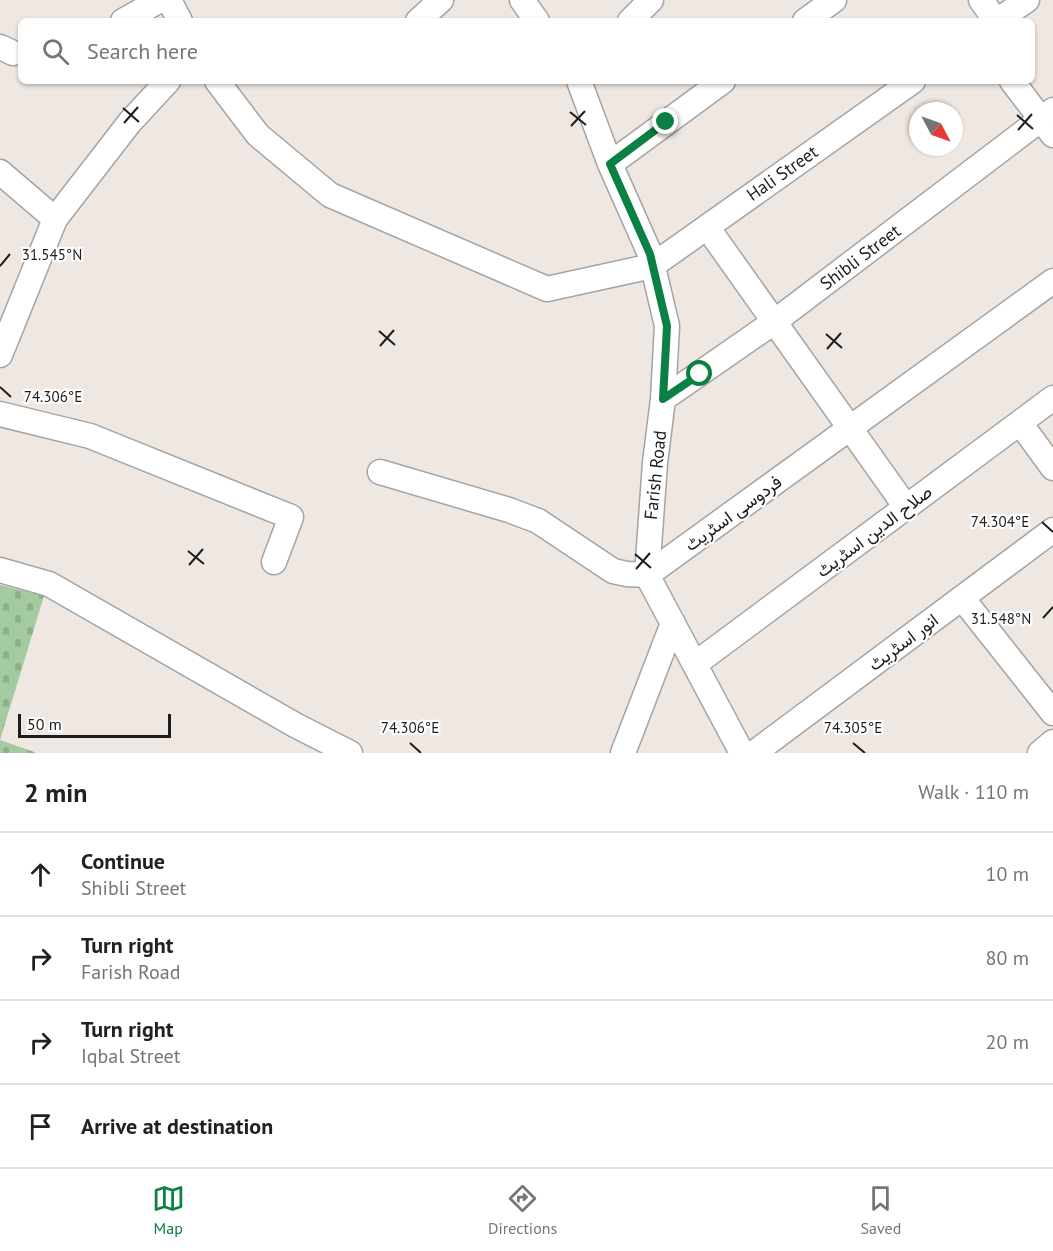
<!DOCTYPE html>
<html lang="en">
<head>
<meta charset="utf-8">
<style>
	:root { --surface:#fff; --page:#f6f6f6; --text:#202124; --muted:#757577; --line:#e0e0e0; --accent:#0b8043 }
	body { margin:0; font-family:"PT Sans",Vazirmatn,sans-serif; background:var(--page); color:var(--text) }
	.compass { position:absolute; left:909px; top:102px; width:54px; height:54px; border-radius:50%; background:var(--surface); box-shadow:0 2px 4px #0004; rotate:131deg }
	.scale { position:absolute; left:18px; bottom:15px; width:153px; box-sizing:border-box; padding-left:6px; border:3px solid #1d1d1d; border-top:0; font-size:16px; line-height:21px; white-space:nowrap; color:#1d1d1d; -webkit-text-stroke:4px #fff; paint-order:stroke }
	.stop { position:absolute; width:18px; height:18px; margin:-14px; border:4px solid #0b8043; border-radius:50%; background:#fff }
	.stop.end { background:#0b8043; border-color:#fff; box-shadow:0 2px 6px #0008 }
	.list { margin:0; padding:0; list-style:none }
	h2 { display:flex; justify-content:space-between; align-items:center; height:78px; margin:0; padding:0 24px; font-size:26px }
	h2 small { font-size:20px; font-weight:400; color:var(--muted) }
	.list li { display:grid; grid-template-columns:39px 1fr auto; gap:18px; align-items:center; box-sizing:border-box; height:84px; padding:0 24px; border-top:2px solid var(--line) }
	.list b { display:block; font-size:22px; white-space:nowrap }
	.list p { margin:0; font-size:20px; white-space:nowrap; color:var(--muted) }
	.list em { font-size:20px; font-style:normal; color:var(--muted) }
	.icon { flex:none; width:33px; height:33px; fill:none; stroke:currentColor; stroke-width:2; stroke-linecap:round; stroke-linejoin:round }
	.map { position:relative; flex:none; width:1053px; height:753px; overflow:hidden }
	.search { position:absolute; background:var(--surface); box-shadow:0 2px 4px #0004; left:18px; right:18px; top:18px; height:66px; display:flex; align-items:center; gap:15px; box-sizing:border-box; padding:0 21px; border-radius:9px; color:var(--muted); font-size:22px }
	.sheet { height:414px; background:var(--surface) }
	nav { display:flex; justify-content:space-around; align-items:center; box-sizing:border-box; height:84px; border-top:2px solid var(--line); background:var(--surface); font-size:16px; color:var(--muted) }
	nav a { display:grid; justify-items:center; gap:3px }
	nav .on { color:var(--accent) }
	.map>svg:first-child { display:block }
</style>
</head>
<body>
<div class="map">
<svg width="1053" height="753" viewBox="0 0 1053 753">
	<defs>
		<pattern id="cemetery-stones" width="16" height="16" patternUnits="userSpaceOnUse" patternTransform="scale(1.5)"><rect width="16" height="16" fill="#a4cba0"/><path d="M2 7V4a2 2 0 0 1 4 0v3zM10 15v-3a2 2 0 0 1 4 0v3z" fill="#8dae89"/></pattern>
	</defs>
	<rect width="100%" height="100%" fill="#efe7e1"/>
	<path fill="url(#cemetery-stones)" d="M0,585l44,11 -44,144 37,13h-37z"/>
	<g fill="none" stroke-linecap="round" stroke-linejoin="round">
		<defs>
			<path id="street" d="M169,0l11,21
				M522,0l15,21
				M981,0l15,21
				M123,21l37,-21
				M418,21l23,-21
				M630,21l21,-21
				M805,21l29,-21
				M997,21l30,-21
				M0,47l13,6
				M217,81l41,54 72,60 217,94 105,-23 261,-185
				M579,81l31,83 40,90 17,72 -4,73 -8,64 -8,112 95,178
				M1012,81l41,54
				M610,164l113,-83
				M0,172l55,47
				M707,227l199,280
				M0,355l55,-136 75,-97 38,-41
				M663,399l111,-77 279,-212
				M0,414l90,22 201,81 -17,45
				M1020,423l33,45
				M380,472l129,38 29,11 75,50 14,3 20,1 406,-294
				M0,570l49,14 246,141 55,28
				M962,598l91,115
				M695,664l358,-266
				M623,753l50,-130
				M754,753l299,-223
				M1040,753l13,-11"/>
		</defs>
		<use href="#street" stroke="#a4a4a4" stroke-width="27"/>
		<use href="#street" stroke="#fff" stroke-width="24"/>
	</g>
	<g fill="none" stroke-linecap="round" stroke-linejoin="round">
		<path stroke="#0b8043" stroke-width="8" d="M666,122l-56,42 40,90 17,72 -4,73 37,-25"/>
	</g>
	<path fill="none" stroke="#1d1d1d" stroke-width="2" d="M123,108l16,14M570,112l16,13M1017,115l16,14M124,123l14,-16M571,126l14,-15M1018,130l14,-16M0,266l10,-12M379,331l16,14M826,334l16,14M380,346l14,-16M827,349l14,-16M0,387l11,10M1042,522l11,10M188,551l16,13M635,554l16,14M189,565l14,-16M636,569l14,-16M1043,618l10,-11M410,743l11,10M853,743l12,10"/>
	<g text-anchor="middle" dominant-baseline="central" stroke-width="4.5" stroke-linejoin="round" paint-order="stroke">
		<g font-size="18" fill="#1d1d1d" stroke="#fff">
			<text transform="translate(782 173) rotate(-35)">Hali Street</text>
			<text transform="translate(860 257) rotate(-37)">Shibli Street</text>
			<text transform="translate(655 475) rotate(-84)">Farish Road</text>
			<text transform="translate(733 513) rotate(-36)">فردوسی اسٹریٹ</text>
			<text transform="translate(874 531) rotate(-37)">صلاح الدین اسٹریٹ</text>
			<text transform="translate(903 642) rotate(-37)">انور اسٹریٹ</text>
		</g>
	</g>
	<g font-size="15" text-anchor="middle" fill="#1d1d1d" stroke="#fff" stroke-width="4.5" stroke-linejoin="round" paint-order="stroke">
		<text x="52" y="260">31.545°N</text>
		<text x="53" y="402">74.306°E</text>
		<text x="1000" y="527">74.304°E</text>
		<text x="1001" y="624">31.548°N</text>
		<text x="410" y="733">74.306°E</text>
		<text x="853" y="733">74.305°E</text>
	</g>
</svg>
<svg class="compass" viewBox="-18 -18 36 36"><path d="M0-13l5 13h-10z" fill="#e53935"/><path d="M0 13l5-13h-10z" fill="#757577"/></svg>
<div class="scale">50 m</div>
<div class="stop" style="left:700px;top:374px"></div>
<div class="stop end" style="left:666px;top:122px"></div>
<div class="search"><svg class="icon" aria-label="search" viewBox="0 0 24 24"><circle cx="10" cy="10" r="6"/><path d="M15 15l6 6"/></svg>Search here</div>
</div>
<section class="sheet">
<h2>2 min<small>Walk · 110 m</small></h2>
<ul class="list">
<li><svg class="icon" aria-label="ahead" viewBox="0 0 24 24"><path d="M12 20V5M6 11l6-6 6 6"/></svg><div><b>Continue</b><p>Shibli Street</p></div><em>10 m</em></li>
<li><svg class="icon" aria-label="right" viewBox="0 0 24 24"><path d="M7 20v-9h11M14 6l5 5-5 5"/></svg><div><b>Turn right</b><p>Farish Road</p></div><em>80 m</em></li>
<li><svg class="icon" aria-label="right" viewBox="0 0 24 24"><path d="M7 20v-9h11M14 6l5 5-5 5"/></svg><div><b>Turn right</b><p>Iqbal Street</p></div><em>20 m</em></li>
<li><svg class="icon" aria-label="arrive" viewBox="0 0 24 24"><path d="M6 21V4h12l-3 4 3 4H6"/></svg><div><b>Arrive at destination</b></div></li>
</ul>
</section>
<nav>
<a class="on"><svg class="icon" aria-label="map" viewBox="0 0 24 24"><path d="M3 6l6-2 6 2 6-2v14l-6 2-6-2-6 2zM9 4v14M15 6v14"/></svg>Map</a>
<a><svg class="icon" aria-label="directions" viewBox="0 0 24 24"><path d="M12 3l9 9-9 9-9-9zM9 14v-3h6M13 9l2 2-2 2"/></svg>Directions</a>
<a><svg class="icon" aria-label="saved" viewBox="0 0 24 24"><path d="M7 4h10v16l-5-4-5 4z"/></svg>Saved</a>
</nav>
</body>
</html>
